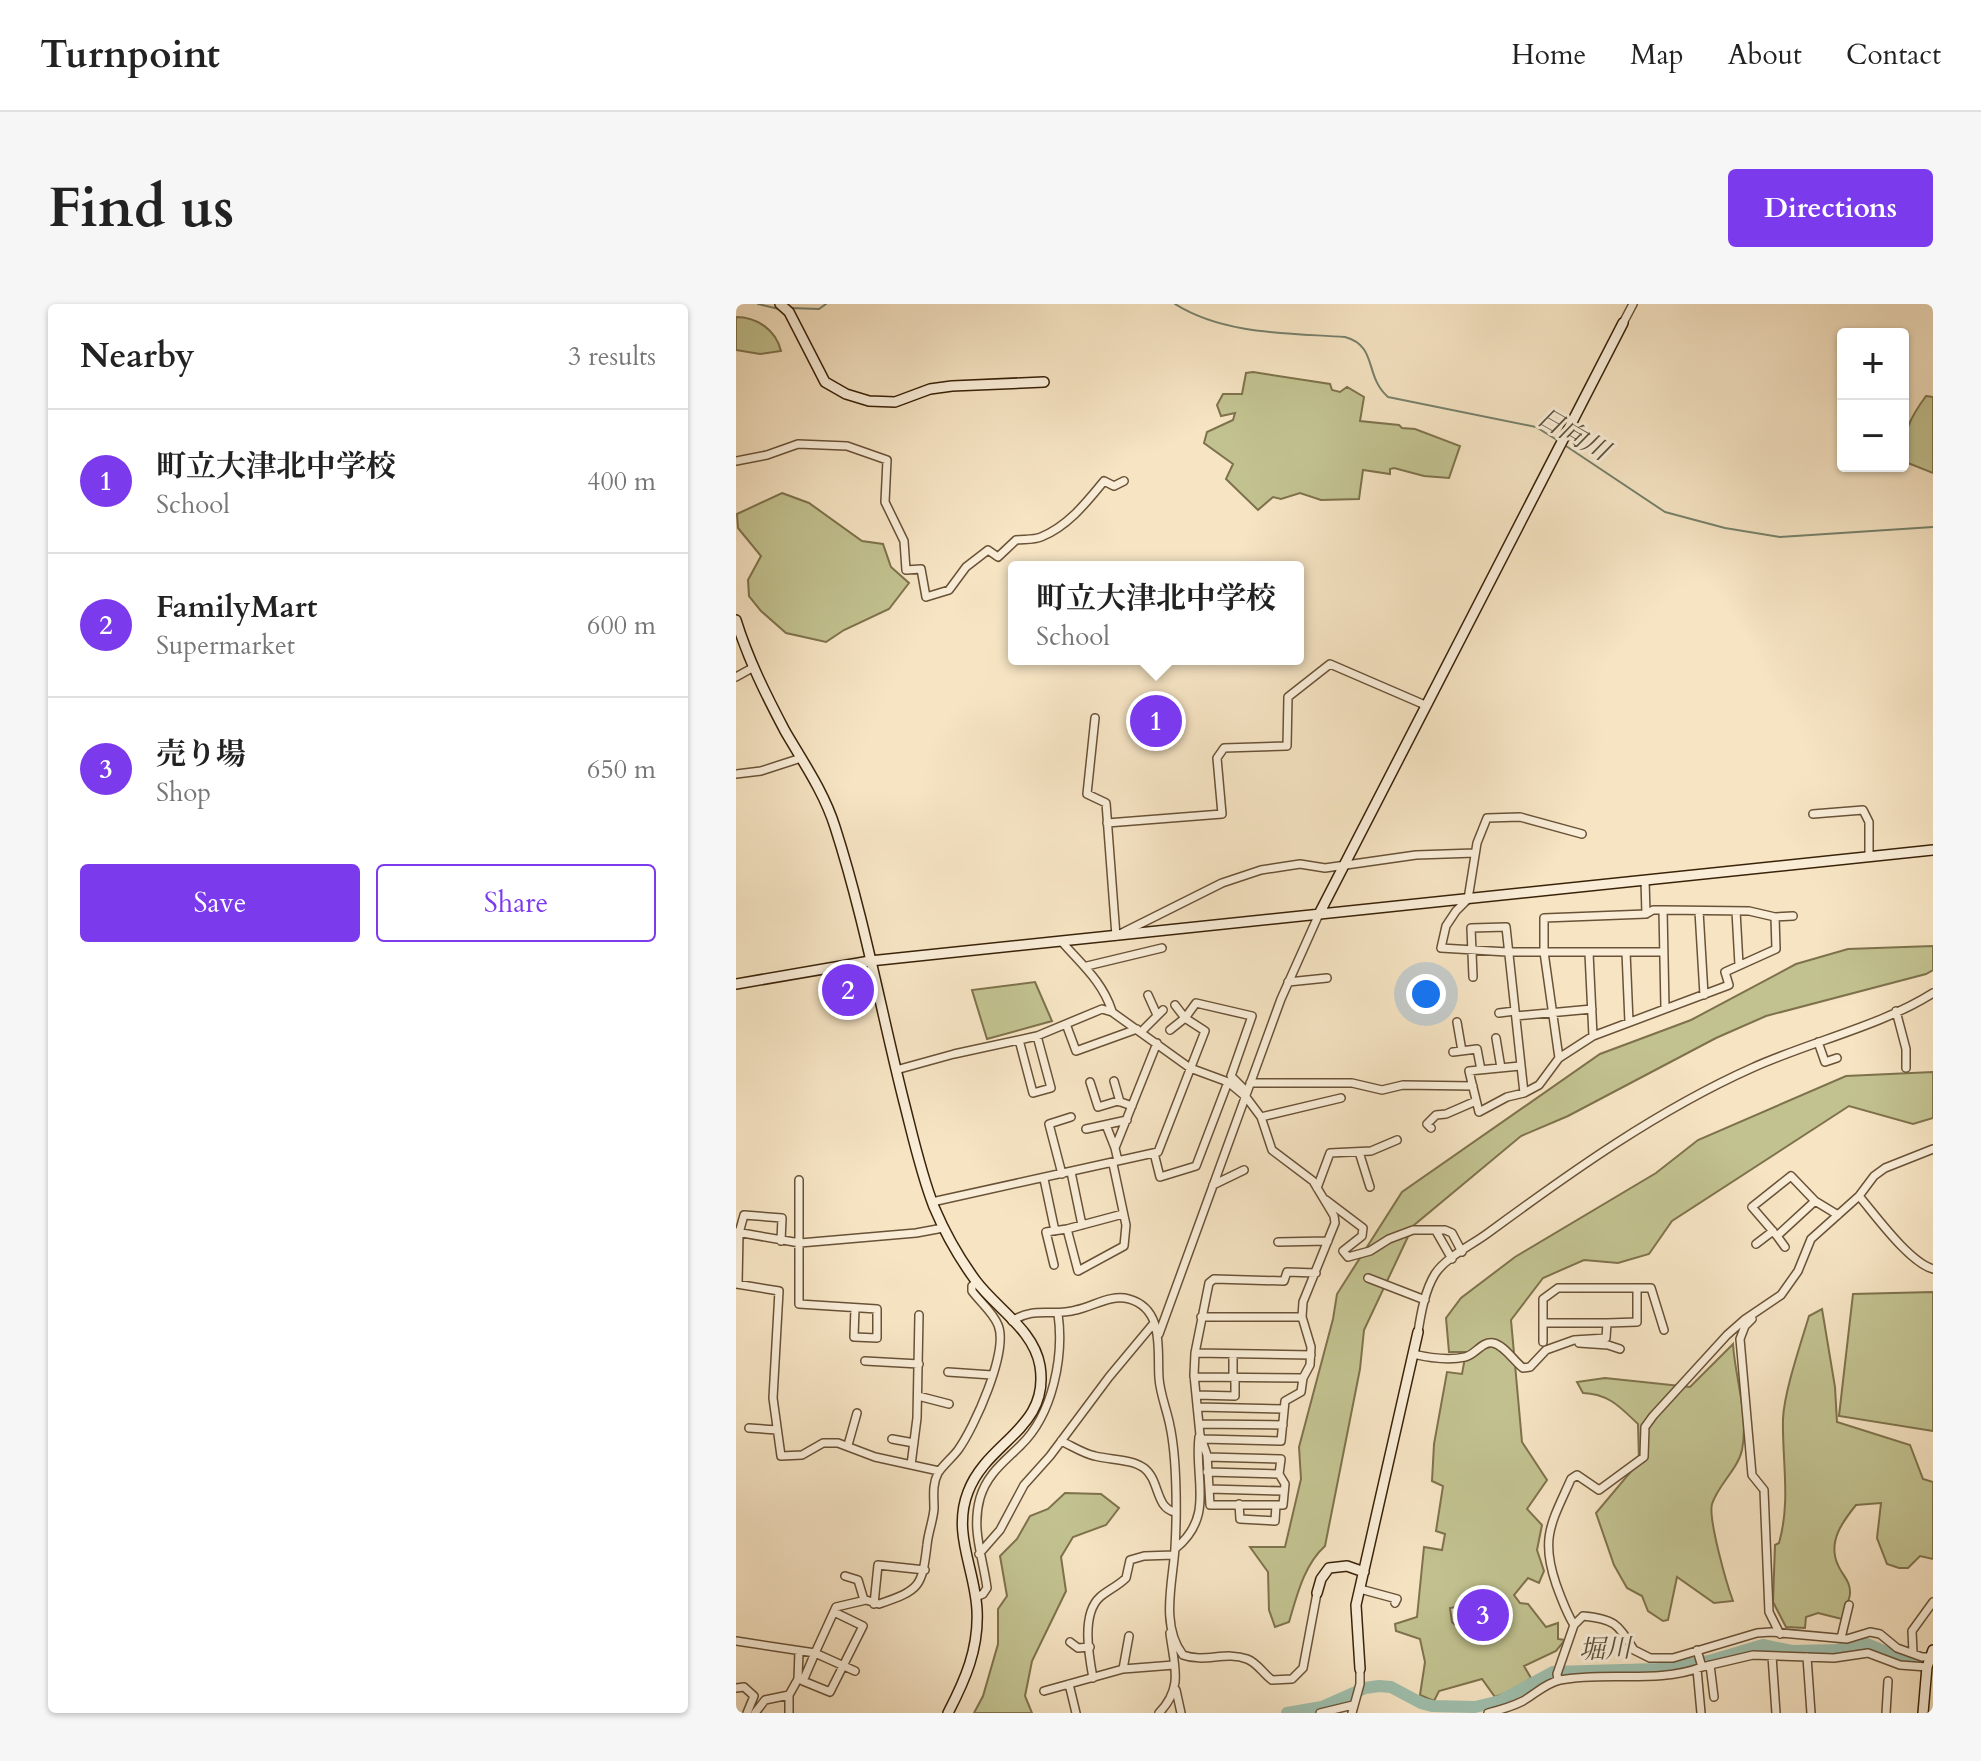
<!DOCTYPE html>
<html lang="en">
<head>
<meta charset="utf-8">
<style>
	:root { --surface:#fff; --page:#f6f6f6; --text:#222; --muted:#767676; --line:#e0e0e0; --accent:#7c3aed }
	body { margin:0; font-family:Cardo,"Noto Serif JP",serif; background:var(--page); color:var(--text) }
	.controls { position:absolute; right:24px; top:24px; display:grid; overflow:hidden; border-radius:8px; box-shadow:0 2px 6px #0004 }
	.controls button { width:72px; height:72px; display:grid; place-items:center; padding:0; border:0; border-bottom:2px solid var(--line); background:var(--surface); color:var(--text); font:40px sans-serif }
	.you { position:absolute; left:690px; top:690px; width:28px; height:28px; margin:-20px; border:6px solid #fff; border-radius:50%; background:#1a73e8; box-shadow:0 0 0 12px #1a73e833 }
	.badge { display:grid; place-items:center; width:52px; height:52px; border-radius:50%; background:var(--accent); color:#fff; font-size:26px; font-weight:700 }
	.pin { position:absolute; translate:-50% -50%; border:4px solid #fff; box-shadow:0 2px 8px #0006 }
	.popup { position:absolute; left:272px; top:257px; width:296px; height:104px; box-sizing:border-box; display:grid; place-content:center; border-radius:8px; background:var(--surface); filter:drop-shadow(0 2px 6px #0005); font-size:26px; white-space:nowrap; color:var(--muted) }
	.popup b { font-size:30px; color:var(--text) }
	.popup::after { content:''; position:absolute; left:50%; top:100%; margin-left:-16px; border:16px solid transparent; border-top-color:var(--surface) }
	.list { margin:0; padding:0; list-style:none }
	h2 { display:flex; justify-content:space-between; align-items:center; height:104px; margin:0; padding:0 32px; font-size:34px }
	h2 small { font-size:26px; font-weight:400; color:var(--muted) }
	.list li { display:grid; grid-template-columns:52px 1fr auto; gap:24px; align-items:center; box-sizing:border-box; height:144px; padding:0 32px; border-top:2px solid var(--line) }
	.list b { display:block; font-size:30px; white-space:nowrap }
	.list p { margin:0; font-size:26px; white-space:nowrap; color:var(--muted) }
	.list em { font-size:26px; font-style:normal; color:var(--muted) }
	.actions { display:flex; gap:16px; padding:24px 32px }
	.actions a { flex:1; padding:18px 0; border:2px solid var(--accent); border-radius:8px; text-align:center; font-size:28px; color:var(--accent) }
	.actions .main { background:var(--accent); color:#fff }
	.map { position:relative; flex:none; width:1197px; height:1409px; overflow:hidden; border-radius:8px }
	header { display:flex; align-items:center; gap:48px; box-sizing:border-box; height:112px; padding:0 40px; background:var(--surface); border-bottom:2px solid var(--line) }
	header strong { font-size:38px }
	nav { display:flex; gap:44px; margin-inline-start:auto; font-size:28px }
	.intro { display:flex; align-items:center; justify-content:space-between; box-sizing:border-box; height:192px; padding:0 48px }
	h1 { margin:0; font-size:56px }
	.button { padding:20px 36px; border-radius:8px; background:var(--accent); color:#fff; font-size:28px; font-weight:700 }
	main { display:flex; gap:48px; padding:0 48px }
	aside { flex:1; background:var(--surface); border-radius:8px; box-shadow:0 2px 6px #0004 }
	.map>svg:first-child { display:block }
</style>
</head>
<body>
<header>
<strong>Turnpoint</strong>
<nav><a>Home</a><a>Map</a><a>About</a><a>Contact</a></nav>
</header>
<div class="intro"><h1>Find us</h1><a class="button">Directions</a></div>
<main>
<aside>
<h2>Nearby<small>3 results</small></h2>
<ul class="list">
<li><span class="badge">1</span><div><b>町立大津北中学校</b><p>School</p></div><em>400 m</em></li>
<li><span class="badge">2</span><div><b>FamilyMart</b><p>Supermarket</p></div><em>600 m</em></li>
<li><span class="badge">3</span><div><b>売り場</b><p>Shop</p></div><em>650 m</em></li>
</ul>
<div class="actions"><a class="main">Save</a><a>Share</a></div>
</aside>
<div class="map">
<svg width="1197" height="1409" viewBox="0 0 1197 1409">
	<rect width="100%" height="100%" fill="#f6e4c3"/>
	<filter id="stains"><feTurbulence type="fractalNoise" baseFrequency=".0025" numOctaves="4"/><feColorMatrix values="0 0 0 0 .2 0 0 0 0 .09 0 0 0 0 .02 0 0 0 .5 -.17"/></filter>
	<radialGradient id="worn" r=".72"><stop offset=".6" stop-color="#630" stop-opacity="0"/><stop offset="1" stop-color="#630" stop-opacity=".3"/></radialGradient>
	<path fill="#c2c290" stroke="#7e724c" stroke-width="2" fill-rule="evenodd" d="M0,13c21,0 40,13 45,34l-21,3 -24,-4z
		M517,68l77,12 2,6 8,2 7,-5 17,10 -4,24 39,4 3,3 13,1 45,17 -11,32 -25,-2 -30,-8 -4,1v5l-27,-4 -4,29 -38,1 -21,-7 -19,6 -8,-2 -15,13 -32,-31 7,-15 -29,-21 3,-11 26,-12 2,-7 -14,3 -4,-11 6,-11h19l4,-21z
		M1190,92l7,1v76l-30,-12c0,-28 6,-42 23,-65z
		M46,189l27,10 53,38 21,3 8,23 18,16 -20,26 -45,21 -18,12 -40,-9 -25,-22 -12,-15 -1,-16 13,-24 -23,-28 -1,-14z
		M1197,642v24l-7,4 -160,42 -50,22 -148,78 -47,20 -108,90 -49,104 -4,39 -35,177c-21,19 -28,49 -36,76l-14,5 -6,-17 -1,-38 -18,-25h35l16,-68 -2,-32 34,-128 4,-25 65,-102 198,-138 91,-34 105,-56 52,-15z
		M299,678l17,39 -65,18 -15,-49z
		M1197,768v46l-20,6 -64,-18 -177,115 -23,33 -31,9 -34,-3 -41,18 -32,42 11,122 25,38 -20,29 15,16 -5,25 7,21 -5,12 -11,-5 -14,17 6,8 8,1 18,23 12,-4v16l7,1 -9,11 -32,15 7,12 -17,12 -19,7 -13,-18 -43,12 -5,10 -14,-6 5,-33 -5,-23 -24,-8 -1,-7 22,-7 7,-70 18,3 3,-16 -9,-3 7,-45 -11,-5 2,-37 13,-72 15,2 4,-22h-17l-3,-34 15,-20 54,-41 141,-84 42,-33 148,-64zM752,1298l2,15 -7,1 2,15 -18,3 -15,-14 -2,-14z
		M1197,988v139l-94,-15 14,-122z
		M1086,1005l13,78 2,35 73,23 13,34 10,3v77l-13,-3 -12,12h-9l-12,-4 -10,-26 4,-35 -25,2c-13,16 -29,37 -18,60 4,10 13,16 12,29 -1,8 -6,18 -8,25l-24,-6 -12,4 -1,11 -19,-1 -13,-25 2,-57 4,-2c12,-42 3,-82 4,-124 1,-27 18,-76 26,-103z
		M997,1040c2,34 16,72 9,106 -4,19 -24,35 -30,54 -4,15 15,81 21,97l-19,2 -37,-26 -9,43 -5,1 -15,-10 -6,-15 -15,-8 -13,-23 -18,-52 43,-51 -1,-38c-18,-17 -29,-30 -55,-31l-6,-11 28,-4 85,9z
		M329,1189l36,1 18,14 -13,17 -33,12 -12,20 5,34 -34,70 -7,35 7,17h-58l9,-17 15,-52v-35l9,-13 -7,-40 17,-17 13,-23 18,-7z"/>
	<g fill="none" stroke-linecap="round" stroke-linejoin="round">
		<path stroke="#76806b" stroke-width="2" d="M22,0l21,5
			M439,0c49,31 114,29 170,33 33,9 19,39 43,60l148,30 21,13
			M54,4l29,1 7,-5
			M830,142l99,66 60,16 55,9 153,-10"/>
		<path stroke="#9ebfad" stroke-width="12" d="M551,1409l35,-6 43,-19 14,-2 12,1 30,16 11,3 43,1 25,-6 53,-29 105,-3 51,-8 54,-16 29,6 44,-1 31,-6 38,16h28"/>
		<defs>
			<path id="street" d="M887,19l10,-19
				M0,157l31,-6 31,-11 49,2 40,14 -2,42 19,39 2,29 15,-1 5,28 23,-7 17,-23 22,-17 10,7 18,-17c8,-1 18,0 25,-3 27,-11 45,-34 63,-56l10,5 10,-5
				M0,373l18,-10
				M359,414l-8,76 19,9 10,133 106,-53 39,-13 39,-6 25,4 91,-13 59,-2
				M0,470l25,-3 40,-13
				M1077,510l50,-4 6,12v34
				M371,519l115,-9 -5,-56 7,-10 63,-2 1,-49 42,-33 95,41
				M846,530l-62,-17 -33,1 -10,25 -9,56 -12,12 -10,15 -5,22 66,4h156
				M909,576l1,34 7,-4h10
				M963,607l5,84
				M1000,607l3,54
				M1039,613l18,-1
				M326,638c20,23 40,39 50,69
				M890,648l3,70
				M853,649l4,83
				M351,662l75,-18
				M737,673l-2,-49 35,-1 18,166
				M552,678l39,-4
				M412,691l9,20
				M1160,707l10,38v19
				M763,709l16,-2
				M780,712l76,-7
				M721,718l5,29
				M330,720l10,27 61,-22
				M434,726l15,-12 11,-15 56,13 -21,60 16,16
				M405,728l22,-22
				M760,734l5,30
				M283,736l14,53 18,-5 -14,-52
				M1082,738l7,20 12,-4
				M717,748l24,-3 4,21
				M823,754l-15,-106v-34l102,-4
				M784,762l-51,5 10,41 28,-15 17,-4 15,-8 20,-27 34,-22 136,-51 -4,-13 51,-23 -1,-32 -26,-6 -86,-1 2,98
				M160,766l58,-16 83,-18 65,-27 10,3 78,56 38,14 18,15 15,20 11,33 41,31 21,35 1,7 -32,79 -1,15 9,30 -1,18 -7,13
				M378,777l6,21
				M354,778l8,25 20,-6 14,5
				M514,779h102l30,7 21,-5 70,1
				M525,813l80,-19
				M370,821l9,23
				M695,824l-4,-4 9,-9 10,-1 30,-13
				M350,825l41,-9
				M623,848l11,35
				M418,849l6,24 36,-11 32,-84
				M382,857l-3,-13 42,-105
				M335,868l11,53
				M326,870l-13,-50 22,-7
				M308,875l11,52
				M63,876v124l78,5v29l-23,-1 1,-29
				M477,881l31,-15
				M581,884l13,-35 41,-2 26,-11
				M1123,892c17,20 50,66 74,73
				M590,896l37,28 -1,8 -19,15 5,6 22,-6 19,-12 24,-9h32l7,3 10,19
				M1079,897l-38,35 -25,-29 39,-31 24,25 23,14
				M196,898l226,-50 47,-121 -20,-13 -10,-13
				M331,925l56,-15
				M700,927l16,28
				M0,928l64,11 116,-10 27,-5
				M1041,932l8,11
				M542,938l50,-1
				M1020,940l17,-13
				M318,961l-8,-33 21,-3 11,42 46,-25 2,-21 -13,-61
				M632,974l57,22
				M0,980l43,7 -6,107 8,58 21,-1 21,-12h15l37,14 64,14
				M2,980l1,-51 5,-18 38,3 -1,23
				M901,984h14l13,42
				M465,1013h101
				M1016,1015l-7,7 -5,13 12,136 12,15 5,122 11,22
				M276,1017c23,-15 40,-4 64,-11 18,-4 35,-16 53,-11 36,10 28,52 30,79 1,16 8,32 11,48 7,33 7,87 5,122 -2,33 -15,77 8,107 21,8 43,-4 64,4 11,4 16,15 25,21l20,-1 11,-11 14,-75
				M807,1019h64
				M682,1028c3,-19 7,-42 17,-58 11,-17 37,-29 53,-41 83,-61 170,-123 264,-165 57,-26 129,-42 181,-75
				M423,1030l122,-335 38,-85
				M843,1039l29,2 12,4
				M459,1049l116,2
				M497,1050v23
				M677,1050c17,4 35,7 52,3 10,-2 17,-16 28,-14 11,2 21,18 30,25l7,-1 16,-17 28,-10 32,-2 1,-15 30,-1v-34h-79l-15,11v43
				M129,1057l54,3
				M212,1068l44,3
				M458,1073l109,1 -2,14 -16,9 -4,40 -79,-2
				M460,1091l39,1v-18
				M182,1092l31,8
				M461,1103l87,2
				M463,1120l84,1
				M13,1124l28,2
				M156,1135l22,4
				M325,1137c11,5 23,13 34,15 15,4 37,3 49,12 16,12 11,40 31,44
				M112,1141l9,-32
				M471,1153l74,2 -2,15 6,10 -2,21h-73l-3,-50 -7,-20 -6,-60 1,-22 14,-70 5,-4 70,2 3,-9 29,1
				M175,1161l6,-47 2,-103
				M471,1168l72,2
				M473,1185l75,2
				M503,1200l1,15 35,2 1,-16
				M440,1244c39,-32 18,-69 23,-111
				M243,1250l21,-24 24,-45 26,-29 59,-79 45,-54
				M109,1272l13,4 6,20
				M624,1285l37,10 -2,4
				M240,1293l7,-3 4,-6c-4,-31 -16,-58 -7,-90 7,-24 24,-36 41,-53 32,-31 43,-89 37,-131
				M138,1300l4,-39 47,5
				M98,1308l29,14 -33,66 -27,-11 12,-28 40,18
				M838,1321c-8,-13 -13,-27 -18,-41 -16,-47 -4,-62 15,-105l6,-4 22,15 45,-33 1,-30 8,-11 74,-81 17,-15 37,-25 17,-24 13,-32 48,-43 15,-20 11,-8 48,-19
				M1105,1334l8,-33
				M0,1337l79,12 21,-46 30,-7 13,4c41,-14 43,-17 48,-59 1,-12 6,-24 7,-36 0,-13 -2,-24 4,-36 5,-8 14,-15 20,-23 16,-22 51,-99 40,-125 -5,-13 -18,-23 -26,-34v-5l4,-4
				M334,1338l8,6 12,-1
				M1177,1348l-1,-21 21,-29
				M1036,1352l4,57
				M1071,1353l4,56
				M974,1361l4,32
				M966,1363l51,-12 81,3 34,-5 32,12 27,2
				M387,1365l6,-33
				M961,1365l4,44
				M357,1374c-4,-22 -12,-64 7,-81 8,-7 18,-11 26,-19l4,-18 14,-4 30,-1
				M822,1376l-1,-6 17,-49 9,-9c33,3 35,9 51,34l16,8h23l84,-25 14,-1 76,7 23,-7 10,2 17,14 25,9h8
				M333,1380l7,29
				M0,1384l8,-1 10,9 -7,17
				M440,1386l5,23
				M308,1387l79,-22 51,-4
				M19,1409l10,-13 24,-5
				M53,1409v-18l9,-16 1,-28
				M423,1409c25,-26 15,-47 11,-80
				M584,1409l33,-8
				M616,1409l8,-29v-15
				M752,1409c12,-3 23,-6 35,-12 12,-7 23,-18 37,-21 47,-9 97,4 142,-13l-5,-17
				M1150,1409l2,-32"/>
			<path id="secondary" d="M44,0l9,8 36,70 21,12 23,7 26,1 35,-13 22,-3 92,-4
				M0,316c12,39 30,75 49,111 18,31 39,61 50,96 29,90 46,184 69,275 9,35 17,72 30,105 11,26 25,51 42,74 21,28 58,49 64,85 10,63 -53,75 -72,126 -16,41 7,77 9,118 2,39 -12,70 -29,103
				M583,610l304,-591
				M0,680l134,-23 1063,-111
				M581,1289l4,-14 8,-11 18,-2 17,6
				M624,1365l-4,-64 62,-273
				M1187,1409l4,-46 6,-17"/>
		</defs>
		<use href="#street" stroke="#695237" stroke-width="10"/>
		<use href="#secondary" stroke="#3a2208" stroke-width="12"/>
		<use href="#street" stroke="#f9edd8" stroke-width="7"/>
		<use href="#secondary" stroke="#f9edd8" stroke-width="9"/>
	</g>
	<g text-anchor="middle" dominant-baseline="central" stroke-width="6" stroke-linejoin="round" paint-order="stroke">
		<g font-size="26" font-style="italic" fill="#58513a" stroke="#f9edd8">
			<text transform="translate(837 130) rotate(30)">日向川</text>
			<text transform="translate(869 1345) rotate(-2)">堀川</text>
		</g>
	</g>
	<rect width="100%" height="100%" filter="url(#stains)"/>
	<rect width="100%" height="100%" fill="url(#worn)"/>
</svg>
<div class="controls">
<button>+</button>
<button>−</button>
</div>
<div class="you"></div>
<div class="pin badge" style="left:420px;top:417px">1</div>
<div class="popup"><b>町立大津北中学校</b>School</div>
<div class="pin badge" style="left:112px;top:686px">2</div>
<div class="pin badge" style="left:747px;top:1311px">3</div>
</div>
</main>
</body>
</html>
